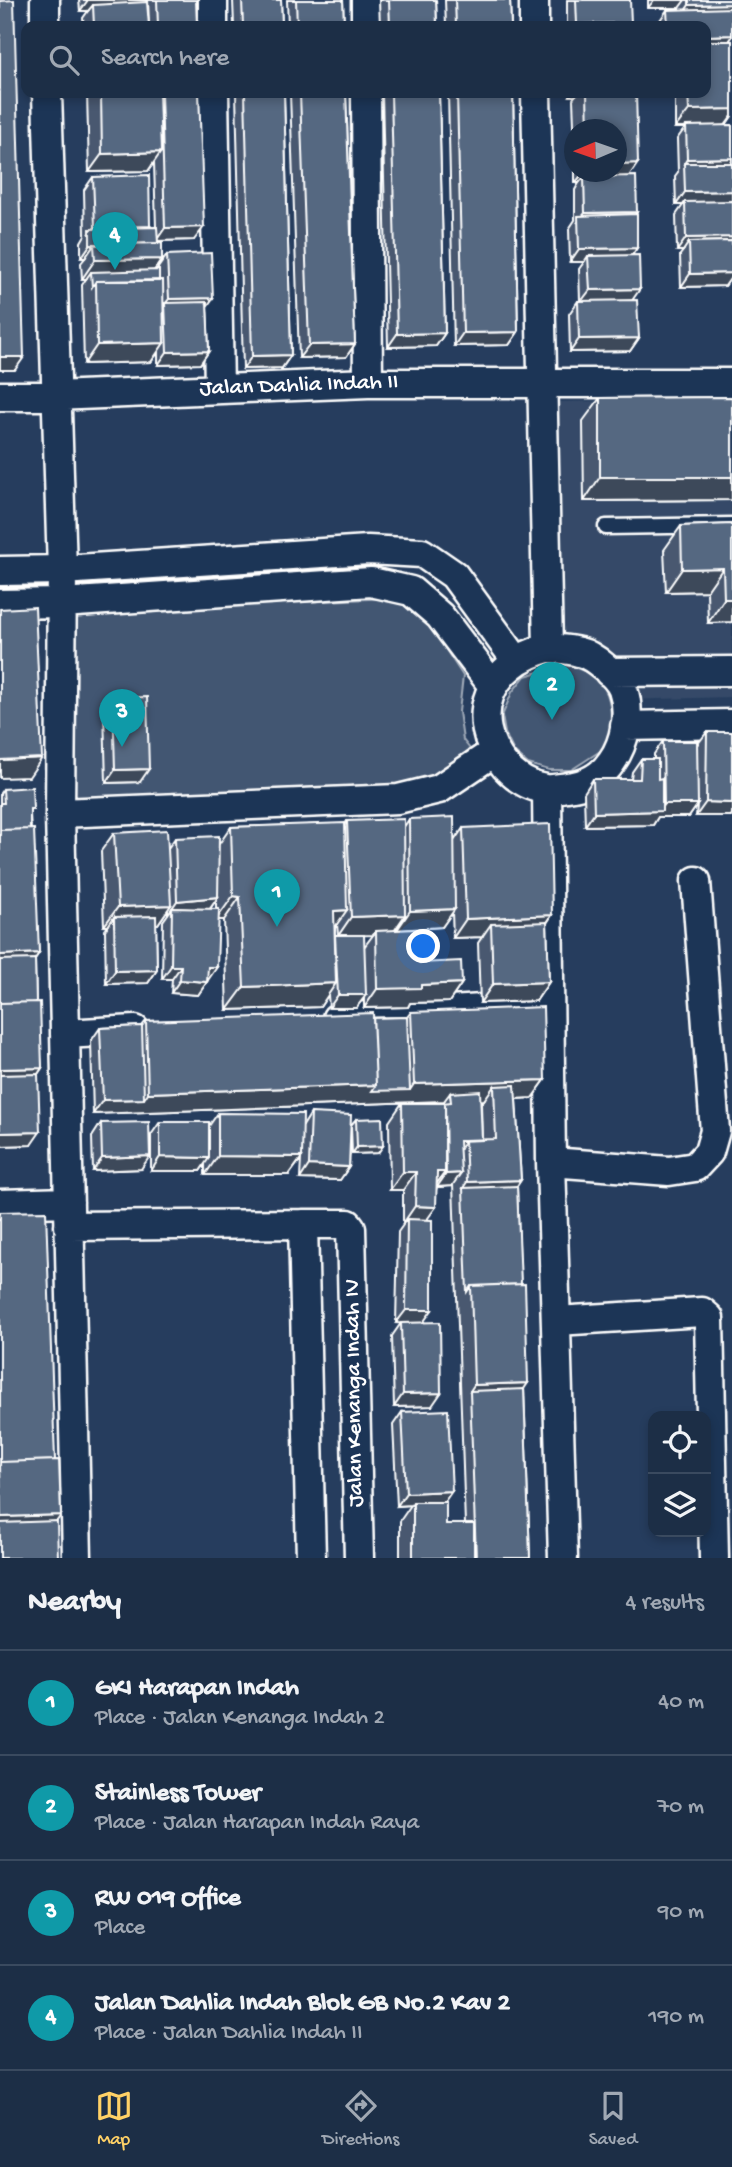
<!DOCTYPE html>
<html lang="en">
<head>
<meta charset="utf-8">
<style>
	:root { --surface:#1c2e46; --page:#25364d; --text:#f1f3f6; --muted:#a0a8b3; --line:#3a4a5f; --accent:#ffd166 }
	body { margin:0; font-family:"Gochi Hand",sans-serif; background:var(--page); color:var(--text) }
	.controls { position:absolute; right:21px; bottom:21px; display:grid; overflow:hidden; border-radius:14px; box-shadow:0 4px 10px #0003 }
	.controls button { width:63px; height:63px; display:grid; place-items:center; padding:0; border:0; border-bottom:2px solid var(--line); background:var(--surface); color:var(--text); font:35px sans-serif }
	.compass { position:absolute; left:564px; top:119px; width:63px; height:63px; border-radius:50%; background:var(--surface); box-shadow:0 4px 10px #0003; rotate:268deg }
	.you { position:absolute; left:424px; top:947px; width:24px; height:24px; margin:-18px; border:5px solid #fff; border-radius:50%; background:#1a73e8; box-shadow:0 0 0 10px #1a73e833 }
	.badge { display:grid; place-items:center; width:46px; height:46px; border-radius:50%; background:var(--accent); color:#fff; font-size:23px; font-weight:700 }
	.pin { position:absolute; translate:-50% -58px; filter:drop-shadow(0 2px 4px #0008) }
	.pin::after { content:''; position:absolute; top:37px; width:24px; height:21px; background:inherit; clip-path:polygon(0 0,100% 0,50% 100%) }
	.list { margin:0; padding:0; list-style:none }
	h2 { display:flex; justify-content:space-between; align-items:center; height:91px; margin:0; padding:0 28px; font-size:30px }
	h2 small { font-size:23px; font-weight:400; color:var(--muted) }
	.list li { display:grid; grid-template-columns:46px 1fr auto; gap:21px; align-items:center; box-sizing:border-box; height:105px; padding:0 28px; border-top:2px solid var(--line) }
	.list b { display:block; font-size:26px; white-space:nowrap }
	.list p { margin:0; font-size:23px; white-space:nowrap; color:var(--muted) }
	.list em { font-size:23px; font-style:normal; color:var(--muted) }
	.icon { flex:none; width:38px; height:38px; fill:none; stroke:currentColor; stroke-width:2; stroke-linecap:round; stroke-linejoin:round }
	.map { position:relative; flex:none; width:732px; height:1558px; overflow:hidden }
	.search { position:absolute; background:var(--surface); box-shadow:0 4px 10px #0003; left:21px; right:21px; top:21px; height:77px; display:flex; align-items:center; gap:18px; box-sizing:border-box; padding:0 24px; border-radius:14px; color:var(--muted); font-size:26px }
	.sheet { height:511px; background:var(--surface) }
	nav { display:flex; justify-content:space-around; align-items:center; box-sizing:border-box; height:98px; border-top:2px solid var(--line); background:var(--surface); font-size:19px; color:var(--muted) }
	nav a { display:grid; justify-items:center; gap:4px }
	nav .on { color:var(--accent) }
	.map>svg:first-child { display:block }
</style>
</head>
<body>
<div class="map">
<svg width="732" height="1558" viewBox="0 0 732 1558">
	<rect width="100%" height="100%" fill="#263d5e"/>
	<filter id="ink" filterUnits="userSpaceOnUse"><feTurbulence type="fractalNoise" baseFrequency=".0143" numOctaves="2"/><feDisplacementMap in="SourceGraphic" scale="14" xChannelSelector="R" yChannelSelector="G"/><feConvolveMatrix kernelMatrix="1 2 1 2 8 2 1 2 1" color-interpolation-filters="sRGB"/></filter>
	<g filter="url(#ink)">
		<path fill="#344a68" d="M732,398v299l-187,5 9,-300z"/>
		<path fill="#425672" stroke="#a0aab8" stroke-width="2" d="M392,598l28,12 43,66 -4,36 4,28 7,9 -32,26 -40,15 -328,10 -4,-188z
			M561,663c12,4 25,7 35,15 19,16 16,47 12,68l-37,24h-22l-21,-6 -14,-12 -9,-19 -3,-17 10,-24 13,-16 22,-6z"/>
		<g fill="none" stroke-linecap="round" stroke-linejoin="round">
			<defs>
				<path id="lane" d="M606,527l126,-2"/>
				<path id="street" d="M45,0v26
					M213,0v26
					M366,0v26
					M534,0v26
					M47,93l15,477 -2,243 17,745
					M214,93l5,296
					M366,93l2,290
					M536,93l12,555
					M0,396h55l313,-13h364
					M0,571l62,-1 306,-20 54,3 32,22 62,85
					M0,604l62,-1 309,-21 40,9 29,25 53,70
					M548,648c10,1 21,1 31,4 14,3 40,25 44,38 8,22 2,53 -11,71 -10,16 -27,24 -45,26 -7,1 -14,3 -21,2 -17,-2 -30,-11 -41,-23 -40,-48 -15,-104 43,-118z
					M609,672l123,-1
					M625,726l107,-2
					M547,789l4,373 12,396
					M60,813l338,-14 41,-10 55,-37
					M337,1018l212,-13
					M65,1034l70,-4
					M551,1162l118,9 26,-4 14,-15 6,-21 -19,-250
					M0,1204l69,-2
					M69,1226l234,-2
					M557,1321l145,-9 7,6 5,240
					M311,1558l-8,-334h45l3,4 8,330"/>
			</defs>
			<use href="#lane" stroke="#fff" stroke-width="19"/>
			<use href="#street" stroke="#fff" stroke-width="33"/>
			<use href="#lane" stroke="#1d3557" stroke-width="14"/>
			<use href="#street" stroke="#1d3557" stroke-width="28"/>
		</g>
		<path fill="#49596f" stroke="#fff" stroke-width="2" fill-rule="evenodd" d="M79,0h69l-2,3 3,20 -1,-23h48l1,26h-113l-1,-8 5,-7h-8z
			M233,0h48l1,26h-48z
			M287,0h56l1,26h-56z
			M379,0h57l1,26h-57z
			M445,0h65l1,26h-65z
			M567,0h63l-2,26h2h-63z
			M648,0h84v37l-3,4h3v75l-6,9h6v36l-1,2h1v113l-7,10 -44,1 -1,-32 3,-4h-6l-1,-36 7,-10h-7l-1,-29 3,-4 -1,-33 8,-11h-10v-35h31v-67h-48v-3l9,-13h12v-2h-31z
			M87,93h112l-5,147 -36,1 4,18 -8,11h4v-2l9,-13 40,51 2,45 -9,13 -42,1v-12l-7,9 -67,2 -2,-79 4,-6h-4l-1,-16 4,-5h-4v-16l4,-7 -1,-45 9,-13 57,49 -1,1h7l-2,-64 -6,8 -59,1z
			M236,93h48l7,262 -9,13 -39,1z
			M290,93h56l9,251 -9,13 -47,1z
			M382,93h57l6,240 -9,13 -48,1z
			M448,93h65l5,239 -9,13 -55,1z
			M570,93h66l-7,83 8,36 -2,2 2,34 -5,7v45l7,38 -9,13 -60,1 -1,-38 9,-13h2l-1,-32 5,-7h-14l-1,-33 6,-9v-30l4,-7h-4v-11h42v-42h-42v20l-2,-51 2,-3h-5z
			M732,397v103l-148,1 -1,-80 17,-23z
			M732,524v98l-24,1 -1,-32 -41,1 -2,-42 17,-24z
			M113,698l27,84 -34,1 -2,-72z
			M707,732h25v82l-1,2h-35l1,-11 -8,12h-31l-5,8 -68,1 -1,-33 9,-14h38l1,-7 9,-13h13v-5l9,-13 34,4z
			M3,789l27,25 9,139 -4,6 1,43 6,66 -4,6 -7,71 -31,1v-353z
			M409,819l45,22 9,-13 89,87 -5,8 2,59 -13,19 -56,2 -2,-60 4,-6 -29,1 -1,-26 -10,15 -45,3v-4l-3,4 26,33 42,20 -13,19 -39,1 -2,4 -44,1v-11l-8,11h-27l-1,-13 -8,12 -93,3 -3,-90h-6l-10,60 -10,15 -27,-2 1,-14h-10l1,-58 5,-7v-5l-10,15h-2l1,46 -9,13 -42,1 -1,-54 3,-4h-4l-3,-75 13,-18 54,15 7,-10 44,6 12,-17 114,-3 2,-3 57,6zM216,900v9h-6zM337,924l1,11 -3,1v-8zM364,935h9l-9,12z
			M411,1012l134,68 -13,18 -16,1 5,81 -4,6 13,372h-130v-37l11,-16 -14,1 -4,-81 9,-13 42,90 2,22h19l-12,-340 -1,2 -15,1 -10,33 -4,102 9,84 -38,1 -2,-71 9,-13h-5l2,-91 5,-7v-35h-13l-1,-68 13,-19h41l1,-2 -351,13 -2,-73 9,-13 42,-2 4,-5 261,-4zM480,1100h4l-3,4 1,36z
			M218,1113l85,13 8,-13 40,12 5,-6 22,34 -26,1 -1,-28 -2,41 -9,13 -40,-1 1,-20 -12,16h-84v-11l-5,7h-49v-36l9,-13 49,4z
			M101,1123l40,46 -48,2 -1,-34z"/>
		<path fill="#3c485a" stroke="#fff" stroke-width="2" d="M88,0h60l-7,9 -48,-4 -5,6h-8z
			M654,0h31l-6,8h-31z
			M732,4v8l-52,6 9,-13z
			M631,23l-3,3h-53l2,-2z
			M732,35v2l-8,11h-18v-12z
			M572,93h6l-3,3h-5z
			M732,109v7l-8,11 -38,-1 -1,2h-10l14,-18z
			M161,152l-13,19 -59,1 13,-18z
			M732,158v3l-7,10 -41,-7 3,-5z
			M638,163l-13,19 -41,-5 -5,6h-4l9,-11h33v-8z
			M732,191v9l-3,4 -44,-2 -2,3h-7l9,-13z
			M637,212l-9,13 -50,-3 7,-9z
			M150,226l-9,13 -51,-6 5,-6z
			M204,227l-10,13 -38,1 9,-13z
			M732,237v4l-43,1 -6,9h-6l9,-13z
			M90,245h4l-9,13h-4z
			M637,248l-9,13 -40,-5 -4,6h-14l9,-13z
			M162,259l-13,19 -58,-6 -5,7h-4l13,-19z
			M732,273v3l-7,10 -44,1 9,-13z
			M640,289l-9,13 -51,1 10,-13z
			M213,298l-9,13 -39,-7 4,-5z
			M518,332l-9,13 -55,1 9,-13z
			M445,333l-9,13 -48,1 9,-13z
			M639,338l-9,13 -60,1 9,-13z
			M164,343l-13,19 -67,2 13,-19z
			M355,344l-9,13 -47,1 10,-13z
			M209,351l-9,13 -42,1 9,-13z
			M291,355l-9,13 -39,1 9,-13z
			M0,357h24l-9,13h-15z
			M600,477h132v23l-148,1z
			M723,568l-16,23 -41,1 16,-23z
			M724,599h8v23l-24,1z
			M42,758l-13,19 -29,1v-18z
			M149,769l-9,13 -34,1 9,-13z
			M706,802l26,1v11l-1,2h-35z
			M664,804h34l-9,13h-31l-5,8 -68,1 9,-13 65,-2z
			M233,896l7,1 -16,23h-8z
			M218,897l-9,13 -37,-2 -4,6 9,-13z
			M171,905l-13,19 -44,2v-9l-6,9h-4l14,-19z
			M455,909l-13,18 -45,3 13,-19z
			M347,910l-17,24 4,-23z
			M405,915l-13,19 -16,-3 -3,4 -35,1 13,-19z
			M552,915l-13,19 -48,-10 -9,13 -29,1 13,-19z
			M39,953l-13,19 -26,1v-18z
			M171,966h10l-9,13h-10z
			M208,967h9l-9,13h-9z
			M157,970l-9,13 -42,1 9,-13z
			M180,980l27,2 -9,13 -27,-2z
			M549,982l-13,19 -56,2 13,-19z
			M336,983l-16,24 -93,3 17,-23z
			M462,983l-13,19 -39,1 -2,4 -44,1 13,-19 44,-4z
			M338,995h28l-10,13h-27z
			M42,1068l-13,19 -29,1v-19z
			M545,1080l-13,18 -37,2 -1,-14 -10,14 -33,1 -1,-8 -6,8 -351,13 10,-14 41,-1 4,-6 228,-8 34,5 4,-6z
			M40,1132l-9,13 -31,1v-13z
			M459,1141h6l-9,13z
			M383,1146l-5,7 -26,1 5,-7z
			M150,1156l-9,13 -48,2 9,-13z
			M218,1156l84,1 -13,18h-84z
			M160,1157l49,1 -9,13h-49z
			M309,1165l40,2 -9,13 -40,-1z
			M403,1172h13l-13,18h-13z
			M437,1172h8l-13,18z
			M461,1173l-9,13 -15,1 9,-13z
			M521,1180l-13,19 -45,-11 4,-6z
			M415,1206l21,1 -13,18 -16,-6 -5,6z
			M406,1310h26l-10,14 -26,-1z
			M528,1383l-13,19 -45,-11 4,-6z
			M441,1393l-9,13 -38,1 9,-13z
			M452,1491l-9,13 -30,-2 -2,3 -14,1 9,-13z
			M61,1515l-13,19 -48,2v-17l1,-2z"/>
		<path fill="#556781" stroke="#fff" stroke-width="2" d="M14,0l10,357h-24v-356z
			M157,0h39l1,26h-39z
			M242,0h39l1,26h-39z
			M296,0h47l1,26h-47z
			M389,0h47l1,26h-47z
			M455,0h55l1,26h-55z
			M576,0h54l1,23 -54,1z
			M689,0h43v4l-43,1z
			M147,2l2,24h-55l-1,-21z
			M732,8v27l-26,1v-10h-38l-1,-16z
			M706,41h26v68l-43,1 -1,-17h18z
			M101,93h58l2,59 -59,2z
			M161,93h38l5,134 -39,1z
			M245,93h39l7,262 -39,1z
			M300,93h46l9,251 -46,1z
			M391,93h48l6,240 -48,1z
			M457,93h56l5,239 -55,1z
			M587,93h49l2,70 -21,1v-34h-29z
			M732,125v33l-45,1 -1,-33z
			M684,163h48v28l-47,1z
			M149,175l1,51 -55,1 -2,-50z
			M636,176l1,36 -52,1 -1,-36z
			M732,201v36l-46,1 -1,-36z
			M637,214v34l-58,1 -1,-33z
			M157,227l1,16 -68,2v-16z
			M732,241v32l-42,1 -1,-32z
			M162,243v16l-67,1 -1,-16z
			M211,253l2,45 -44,1 -2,-44z
			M639,255l1,34 -50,1 -2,-34z
			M159,270v11h-63l-4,6 -1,-15z
			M163,280l1,63 -67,2 -1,-64z
			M637,300l2,38 -60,1 -1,-38z
			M207,302l2,49 -42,1 -2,-49z
			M732,397v80h-132v-79z
			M732,524v75h-8l-1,-31 -41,1 -1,-43z
			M35,607l7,151 -42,2v-151z
			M147,697l2,72 -34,1 -2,-72z
			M707,732h25v71l-26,-1z
			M663,741h34l1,63h-34z
			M641,759h17v20l4,-1v33l-68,2 -1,-34h47z
			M32,787l1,22h-3v20l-30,1v-27h4l-1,-14z
			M454,817l1,92 -45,2 -1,-92z
			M404,819l1,96 -54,2 -4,-96z
			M345,823l2,87 -13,1 2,72 -92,4 -4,-90 -7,-1 -2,-69z
			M550,824l2,91 -86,4 -3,-91z
			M34,829l5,124 -39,2v-125z
			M167,830l4,75 -53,2 -4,-74z
			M219,836l-1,61 -41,4 -2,-63z
			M172,908l47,1 -2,58h-9l-1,15 -27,-2 1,-14h-10z
			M156,916l1,54 -42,1 -1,-54z
			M547,922l2,60 -56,2 -2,-60z
			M416,929l4,34 41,-2 1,22 -41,2v3l-44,1 -1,-58z
			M335,935h29l2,60h-28z
			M35,959l1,43 -36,1v-43z
			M40,1002l2,66 -42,1v-66z
			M543,1007l2,73 -131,4 -3,-72z
			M373,1013l3,72 -228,8 -2,-72z
			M407,1017l3,73 -38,1 4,-6 -3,-67z
			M142,1026l2,73 -41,1 -3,-72z
			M38,1074l2,58 -40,1v-58z
			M515,1085l6,95 -54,2 -2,-42 31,-1 -2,-53z
			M480,1091l2,49 -23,1 2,32 -15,1 -1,-71h-2l8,-1 -1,-9z
			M402,1103h43v69h-8l-1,35 -21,-1 1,-34h-13z
			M218,1113l85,1 -1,43 -84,-1z
			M311,1113l40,2 -2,52 -40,-2z
			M382,1118l1,28 -26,1 -1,-28z
			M149,1122l1,34 -48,2 -1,-35z
			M160,1122h49v36l-49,-1z
			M517,1186l4,98 -50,2 -4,6 -4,-104z
			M46,1211l9,249 -55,2v-250z
			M407,1219l25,1v90h-26z
			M525,1284l3,99 -54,2 -3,-99z
			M440,1322l1,71 -38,1 -2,-71z
			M524,1389l6,169h-54l-6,-167z
			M448,1410l4,81 -46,2 -4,-81z
			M59,1460l2,55 -60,2 -1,-55z
			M413,1502h33v22h28v34h-61z
			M57,1521l1,37h-58v-35z"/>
	</g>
	<g text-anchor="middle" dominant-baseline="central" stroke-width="5" stroke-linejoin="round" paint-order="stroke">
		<g font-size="23" fill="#fff" stroke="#1d3557">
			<text transform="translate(299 386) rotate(-2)">Jalan Dahlia Indah II</text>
			<text transform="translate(355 1393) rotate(-91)">Jalan Kenanga Indah IV</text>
		</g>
	</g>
</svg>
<div class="controls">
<button><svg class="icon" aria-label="locate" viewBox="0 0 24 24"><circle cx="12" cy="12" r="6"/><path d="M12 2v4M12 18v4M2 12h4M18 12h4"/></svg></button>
<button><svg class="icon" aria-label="layers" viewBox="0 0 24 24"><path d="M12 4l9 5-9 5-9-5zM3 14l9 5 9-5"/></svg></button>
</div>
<svg class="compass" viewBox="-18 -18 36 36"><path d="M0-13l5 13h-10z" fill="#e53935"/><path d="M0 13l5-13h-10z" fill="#a0a8b3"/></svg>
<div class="you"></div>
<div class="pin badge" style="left:277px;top:927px;background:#0f9aa8">1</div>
<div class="pin badge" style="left:552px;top:720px;background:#0f9aa8">2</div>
<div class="pin badge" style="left:122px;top:747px;background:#0f9aa8">3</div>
<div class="pin badge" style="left:115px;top:270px;background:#0f9aa8">4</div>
<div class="search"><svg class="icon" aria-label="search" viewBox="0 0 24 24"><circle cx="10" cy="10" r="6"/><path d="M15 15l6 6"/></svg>Search here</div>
</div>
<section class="sheet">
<h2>Nearby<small>4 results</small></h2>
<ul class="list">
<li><span class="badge" style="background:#0f9aa8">1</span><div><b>GKI Harapan Indah</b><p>Place · Jalan Kenanga Indah 2</p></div><em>40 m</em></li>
<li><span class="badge" style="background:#0f9aa8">2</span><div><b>Stainless Tower</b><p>Place · Jalan Harapan Indah Raya</p></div><em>70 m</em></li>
<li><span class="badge" style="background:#0f9aa8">3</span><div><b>RW 019 Office</b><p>Place</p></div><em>90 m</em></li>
<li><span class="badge" style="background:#0f9aa8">4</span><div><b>Jalan Dahlia Indah Blok GB No.2 Kav 2</b><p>Place · Jalan Dahlia Indah II</p></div><em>190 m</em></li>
</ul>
</section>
<nav>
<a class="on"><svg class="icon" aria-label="map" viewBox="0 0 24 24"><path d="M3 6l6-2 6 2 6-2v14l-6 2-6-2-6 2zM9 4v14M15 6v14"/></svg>Map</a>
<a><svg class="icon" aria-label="directions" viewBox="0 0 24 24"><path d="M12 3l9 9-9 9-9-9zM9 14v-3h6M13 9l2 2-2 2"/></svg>Directions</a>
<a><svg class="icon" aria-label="saved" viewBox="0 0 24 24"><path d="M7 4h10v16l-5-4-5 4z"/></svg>Saved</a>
</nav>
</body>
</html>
